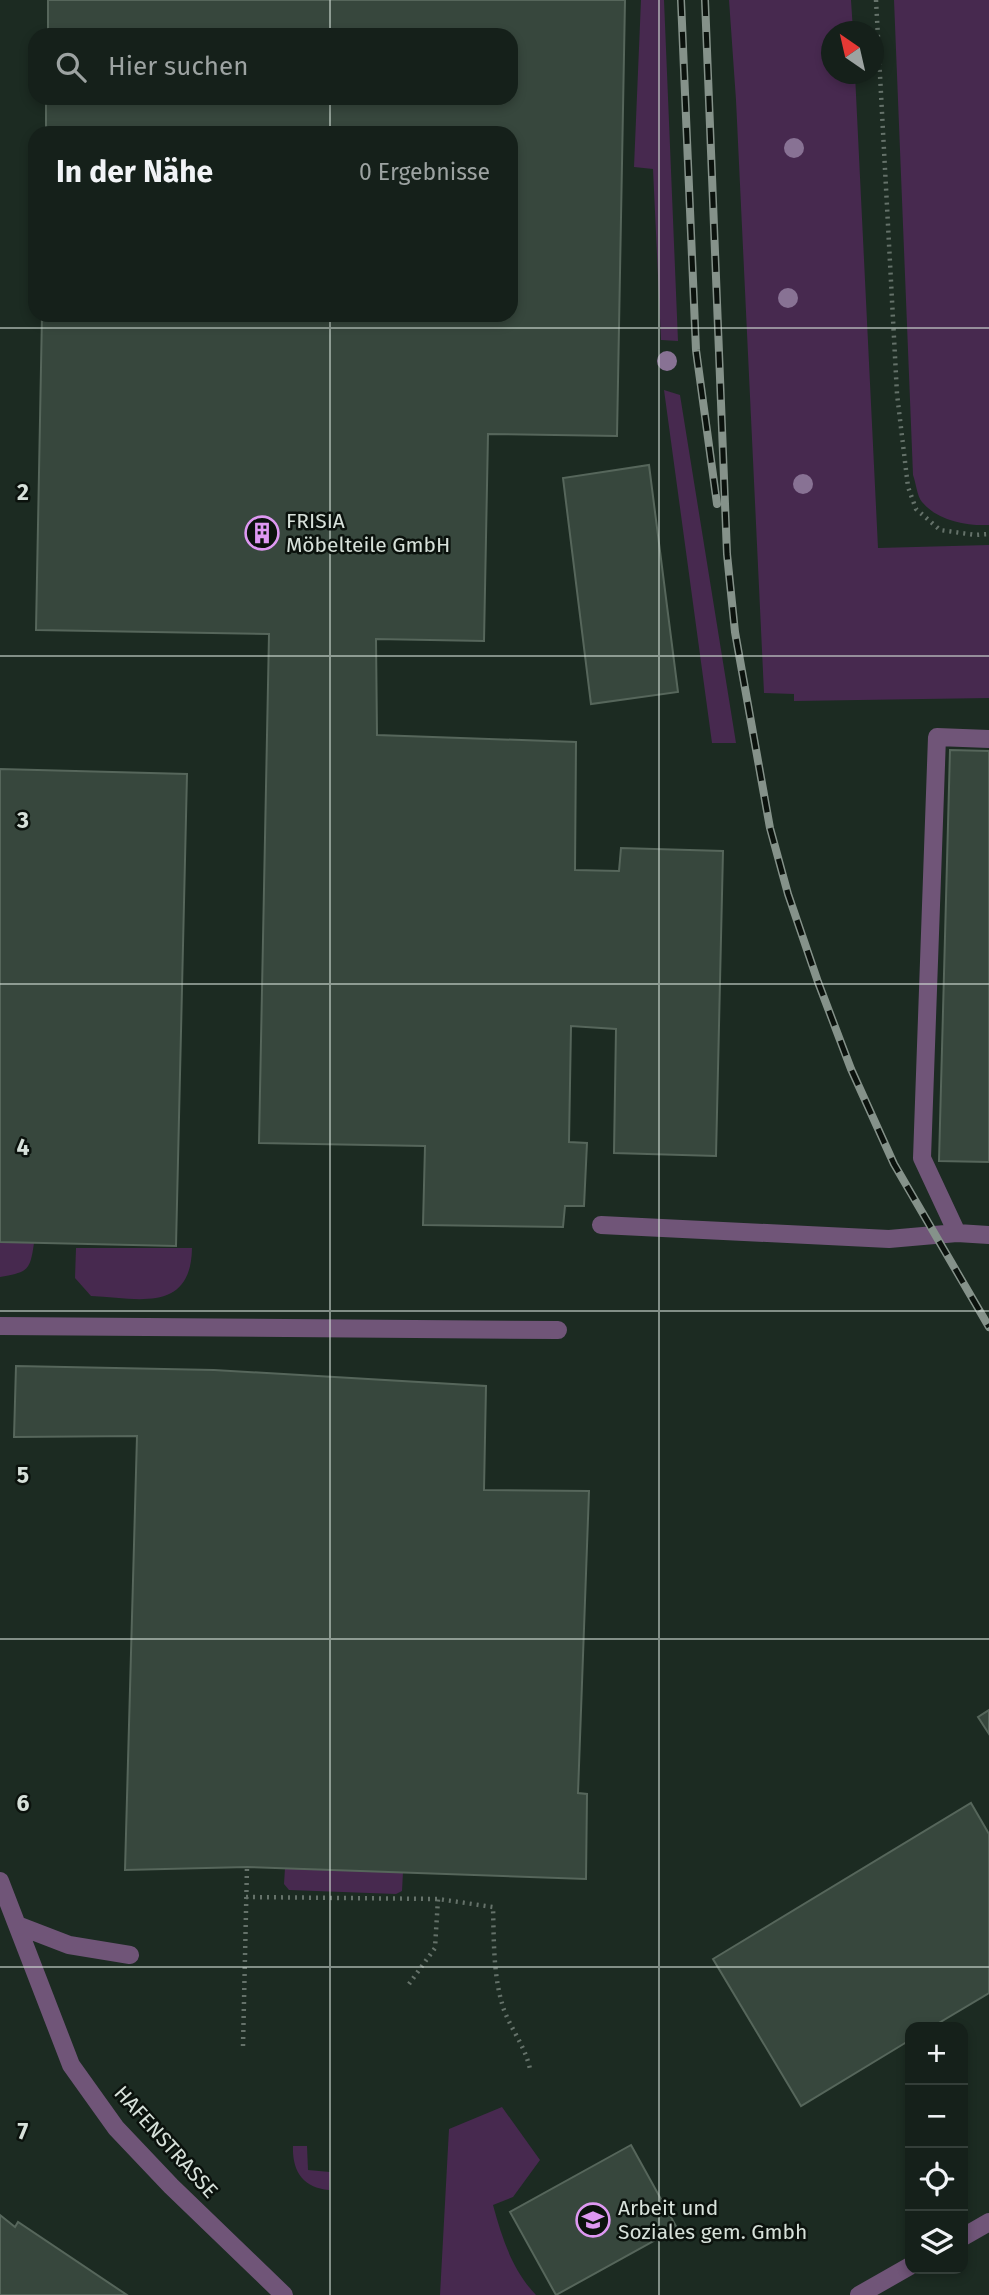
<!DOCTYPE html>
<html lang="de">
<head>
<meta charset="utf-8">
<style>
	:root { --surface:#15201a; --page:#1e2823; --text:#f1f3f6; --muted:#9da3a2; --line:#343e39 }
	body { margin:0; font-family:"Fira Sans",sans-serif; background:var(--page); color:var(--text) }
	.controls { position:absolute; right:21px; bottom:21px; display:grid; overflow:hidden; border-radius:14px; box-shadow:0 4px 10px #0003 }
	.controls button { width:63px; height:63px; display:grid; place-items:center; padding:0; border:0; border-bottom:2px solid var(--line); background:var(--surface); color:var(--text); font:35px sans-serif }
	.compass { position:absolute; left:821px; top:21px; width:63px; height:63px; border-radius:50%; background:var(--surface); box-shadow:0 4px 10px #0003; rotate:326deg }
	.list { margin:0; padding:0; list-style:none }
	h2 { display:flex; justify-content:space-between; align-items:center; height:91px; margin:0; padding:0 28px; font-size:30px }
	h2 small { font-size:23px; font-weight:400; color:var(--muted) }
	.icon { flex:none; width:38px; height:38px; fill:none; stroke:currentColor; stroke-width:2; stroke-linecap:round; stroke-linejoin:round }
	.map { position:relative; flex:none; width:989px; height:2295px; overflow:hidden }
	.search { position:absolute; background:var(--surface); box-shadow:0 4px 10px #0003; left:28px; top:28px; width:490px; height:77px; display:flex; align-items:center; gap:18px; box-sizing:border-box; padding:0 24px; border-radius:21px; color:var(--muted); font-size:26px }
	.panel { position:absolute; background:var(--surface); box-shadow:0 4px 10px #0003; left:28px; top:126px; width:490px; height:196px; border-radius:21px }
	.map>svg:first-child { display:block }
</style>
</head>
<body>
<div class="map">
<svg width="989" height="2295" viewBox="0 0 989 2295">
	<rect width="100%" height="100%" fill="#1c2b22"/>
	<path fill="#47294f" d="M641,0h23l14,341 -17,-1 -8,-171 -19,-2z
		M729,0h122l2,31 -21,1v42h23l23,474 111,-3v153l-195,3v-7l-30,-1 -28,-593z
		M894,0h95v525c-23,1 -51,-4 -67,-23 -5,-6 -6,-19 -9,-27z
		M664,390l16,5 56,348h-24z
		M0,1242l34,1c-4,28 -6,29 -34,34z
		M76,1248h116c-1,66 -55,50 -101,48l-16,-18z
		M285,1868l118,4 -1,19 -6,3 -107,-4 -5,-6z
		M502,2107l38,53 -27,37 -20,8c9,33 19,65 43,90h-96l9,-166z
		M293,2146h14l1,24 22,2 -1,18c-26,-2 -37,-19 -36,-44z"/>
	<path fill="#37473d" stroke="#56665b" stroke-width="2" d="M48,0h577l-8,436 -129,-2 -4,207 -108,-2 1,96 199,7 -1,128 44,1 2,-23 102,3 -7,305 -102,-3 2,-124 -45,-3 -2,116 18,1 -3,63h-19l-2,21 -140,-2 2,-79 -166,-3 10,-509 -233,-4 6,-315h469v-182h-465v-35h465v-63h-463z
		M649,465l29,227 -87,12 -28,-226z
		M950,750l39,1v411l-50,-1z
		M0,769l187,5 -11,472 -176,-4z
		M16,1366l198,4 272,16 -2,104 105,1 -11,302 9,1 -1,85 -339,-12 -122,3 12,-434 -123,1z
		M989,1710v24l-11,-17z
		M971,1803l18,31v159l-57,34h-22v13l-109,66 -88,-147z
		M631,2145l46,83 -121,67 -46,-83z
		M0,2215l15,12 3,-5 109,73h-127z"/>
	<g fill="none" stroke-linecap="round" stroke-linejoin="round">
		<path stroke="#65726a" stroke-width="4.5" stroke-dasharray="2 5" stroke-linecap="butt" d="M876,0l21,394 11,93 8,22 24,21 35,5 14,-1
			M246,1897l192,2 55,8c1,35 0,70 11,103 8,21 21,36 26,59
			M409,1984l26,-36 3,-49
			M243,2046l4,-179"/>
		<path stroke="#705578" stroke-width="18" d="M989,739l-52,-2 -15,421 35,75 32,2
			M601,1225l288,14 68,-6
			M0,1326l558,4
			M0,1881l71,184 45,63 55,58 113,109
			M17,1925l52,20 61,10
			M963,2237l26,-15
			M859,2295l51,-29"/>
		<defs>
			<path id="rail" d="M681,0l15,350 21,154
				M705,0l22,554 8,78 35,196 18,66 30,88 33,87 43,95 95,163"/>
		</defs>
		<use href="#rail" stroke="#85928a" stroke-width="8"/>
		<use href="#rail" stroke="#0b120d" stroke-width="5" stroke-dasharray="16" stroke-linecap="butt"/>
	</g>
	<g fill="#887294">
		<circle cx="794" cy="148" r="10"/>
		<circle cx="788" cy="298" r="10"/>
		<circle cx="667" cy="361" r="10"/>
		<circle cx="803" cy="484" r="10"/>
	</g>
	<path fill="none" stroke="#d7e1da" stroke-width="2" stroke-opacity="0.55" d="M330,0v35M659,0v2295M330,98v35M330,315v1980M0,328h989M0,656h989M0,984h989M0,1311h989M0,1639h989M0,1967h989"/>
	<defs>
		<symbol id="building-ring" viewBox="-11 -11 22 22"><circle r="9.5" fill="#0b120d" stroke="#de98f2" stroke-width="1.5"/><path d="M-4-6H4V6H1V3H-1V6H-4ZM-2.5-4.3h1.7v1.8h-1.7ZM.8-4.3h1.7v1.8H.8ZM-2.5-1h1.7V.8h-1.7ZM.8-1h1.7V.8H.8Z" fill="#de98f2"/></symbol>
		<symbol id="school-ring" viewBox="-11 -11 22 22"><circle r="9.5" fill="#0b120d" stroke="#de98f2" stroke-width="1.5"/><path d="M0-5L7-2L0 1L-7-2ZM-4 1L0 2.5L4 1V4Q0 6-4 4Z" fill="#de98f2"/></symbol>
	</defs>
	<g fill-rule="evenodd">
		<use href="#building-ring" x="243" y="514" width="38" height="38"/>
		<use href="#school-ring" x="574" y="2201" width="38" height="38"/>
	</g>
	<g text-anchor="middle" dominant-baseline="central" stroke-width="5" stroke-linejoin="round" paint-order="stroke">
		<g font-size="21" fill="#d7e1da" stroke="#0b120d" text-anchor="start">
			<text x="286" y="521">FRISIA<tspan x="286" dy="24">Möbelteile GmbH</tspan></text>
			<text x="618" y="2208">Arbeit und<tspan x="618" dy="24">Soziales gem. Gmbh</tspan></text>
		</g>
		<g font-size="21" fill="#d7e1da" stroke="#0b120d">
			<text transform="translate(166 2142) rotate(48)">HAFENSTRASSE</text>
		</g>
	</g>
	<g font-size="23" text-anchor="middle" font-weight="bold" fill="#d7e1da" stroke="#0b120d" stroke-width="5" stroke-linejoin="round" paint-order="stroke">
		<text x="23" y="500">2</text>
		<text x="23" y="828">3</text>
		<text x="23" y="1155">4</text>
		<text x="23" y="1483">5</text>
		<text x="23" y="1811">6</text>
		<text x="23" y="2139">7</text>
	</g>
</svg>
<div class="controls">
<button>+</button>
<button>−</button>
<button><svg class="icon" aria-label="locate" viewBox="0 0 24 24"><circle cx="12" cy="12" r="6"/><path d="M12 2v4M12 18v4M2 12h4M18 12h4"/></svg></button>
<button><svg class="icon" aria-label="layers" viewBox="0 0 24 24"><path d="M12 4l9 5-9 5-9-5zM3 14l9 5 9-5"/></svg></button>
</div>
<svg class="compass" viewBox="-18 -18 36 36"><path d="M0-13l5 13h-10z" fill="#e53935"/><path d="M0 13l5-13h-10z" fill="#9da3a2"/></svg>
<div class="search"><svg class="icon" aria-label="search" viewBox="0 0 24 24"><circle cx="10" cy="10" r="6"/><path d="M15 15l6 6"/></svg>Hier suchen</div>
<section class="panel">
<h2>In der Nähe<small>0 Ergebnisse</small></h2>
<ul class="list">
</ul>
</section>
</div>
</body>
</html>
